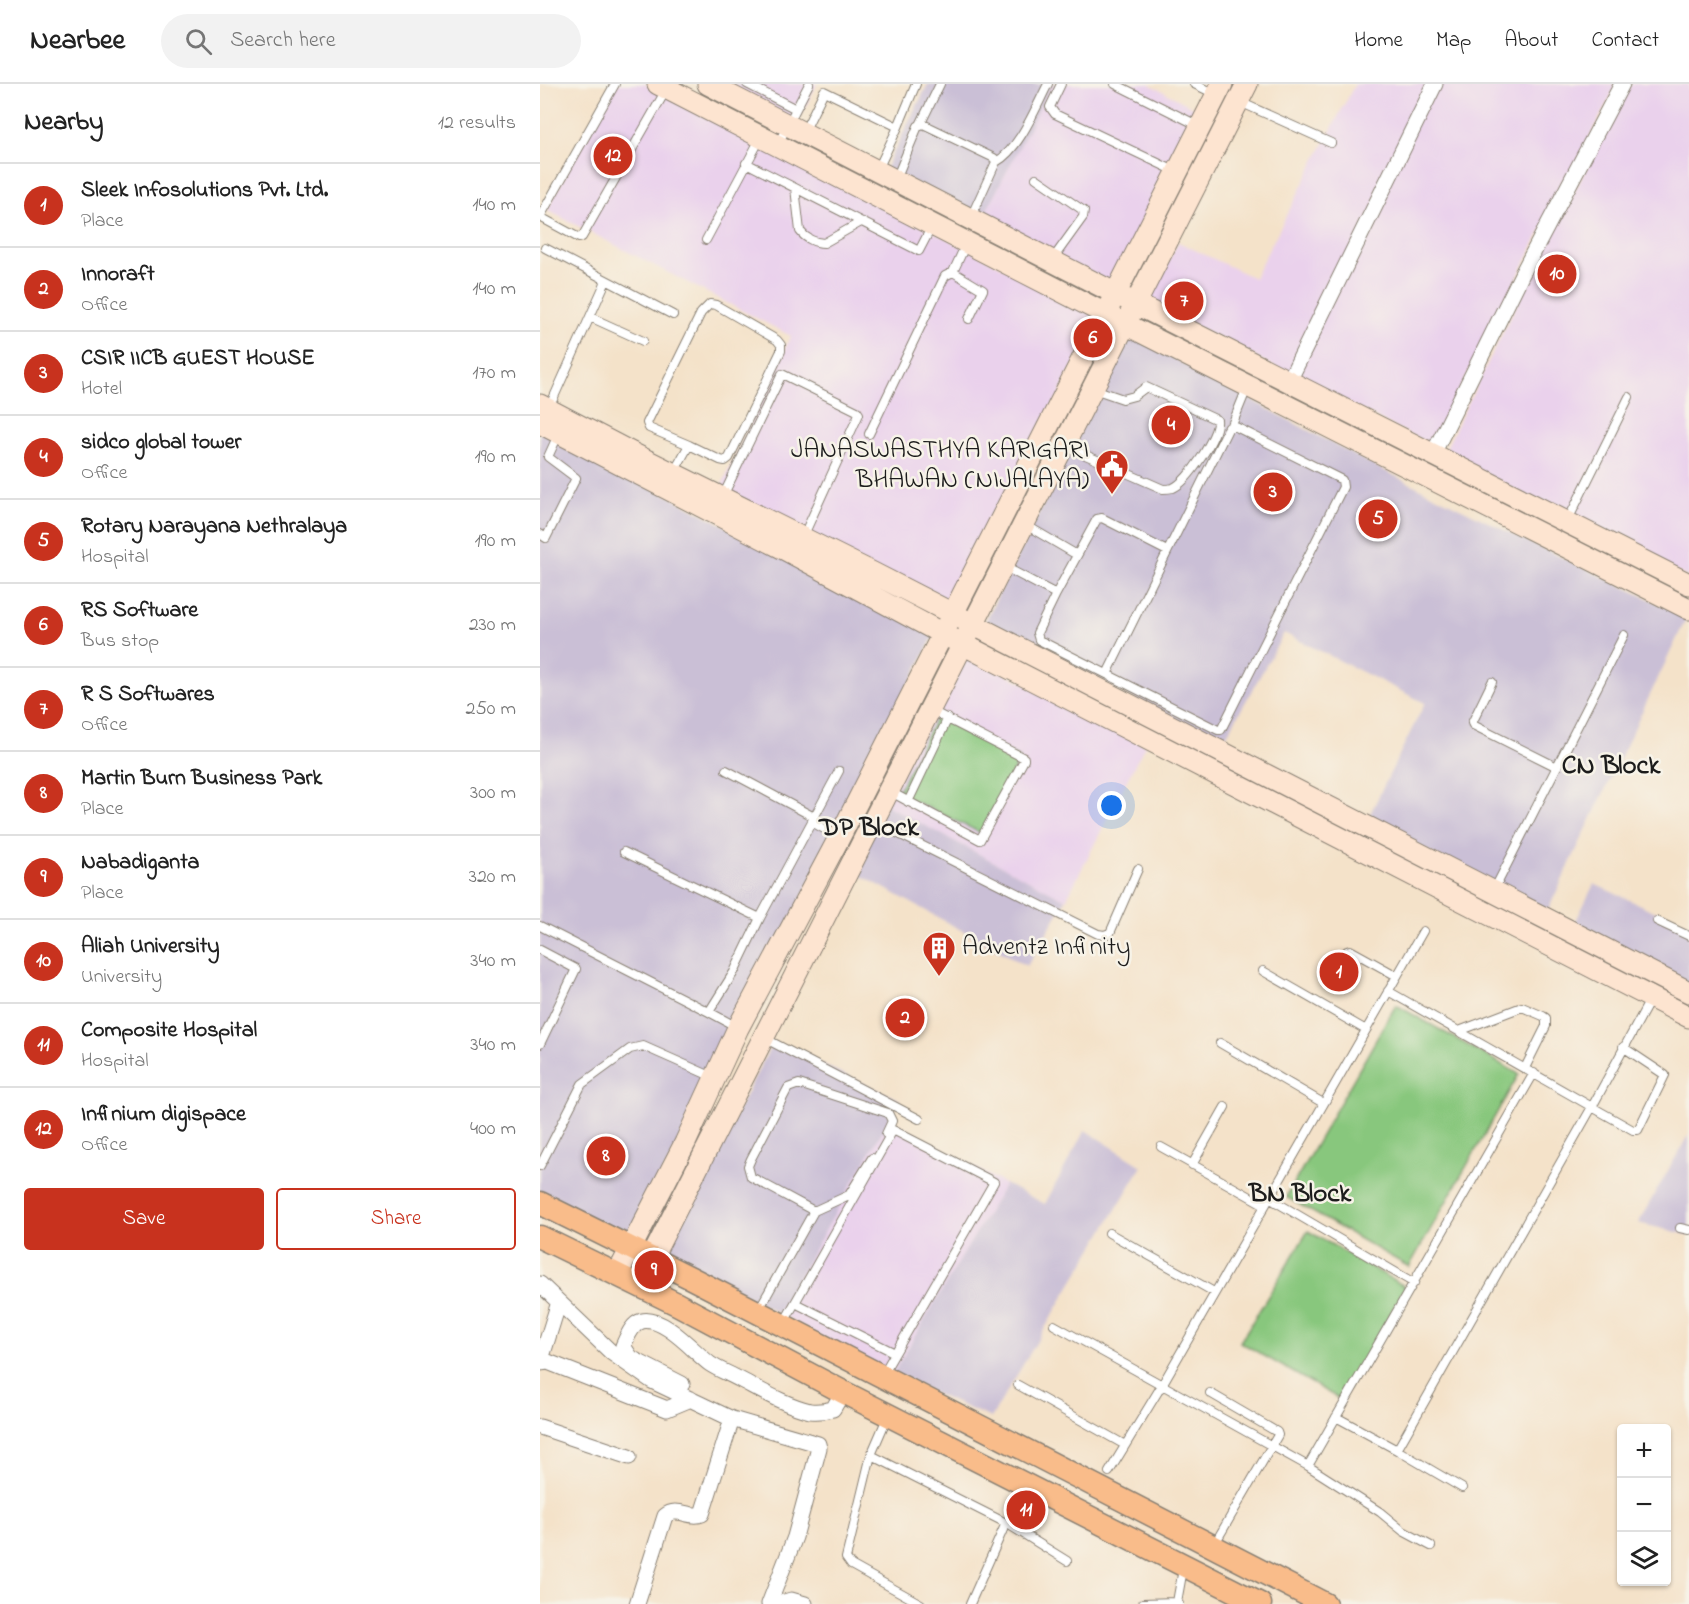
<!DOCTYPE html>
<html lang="en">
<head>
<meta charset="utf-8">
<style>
	:root { --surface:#fff; --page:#f2f2f2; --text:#222; --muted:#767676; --line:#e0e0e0; --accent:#c8321e }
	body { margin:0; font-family:"Indie Flower",sans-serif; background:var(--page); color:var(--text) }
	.controls { position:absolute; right:18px; bottom:18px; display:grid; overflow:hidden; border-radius:6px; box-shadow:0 2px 4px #0004 }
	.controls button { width:54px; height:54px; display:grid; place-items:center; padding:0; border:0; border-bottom:2px solid var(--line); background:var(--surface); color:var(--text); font:30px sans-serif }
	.you { position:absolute; left:572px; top:722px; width:21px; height:21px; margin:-15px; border:4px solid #fff; border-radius:50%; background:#1a73e8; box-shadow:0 0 0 9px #1a73e833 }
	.badge { display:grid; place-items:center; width:39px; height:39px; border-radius:50%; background:var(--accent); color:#fff; font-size:20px; font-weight:700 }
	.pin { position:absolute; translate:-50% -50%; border:3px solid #fff; box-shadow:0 2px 6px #0006 }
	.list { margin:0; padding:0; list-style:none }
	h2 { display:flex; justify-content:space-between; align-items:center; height:78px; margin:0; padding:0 24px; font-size:26px }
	h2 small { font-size:20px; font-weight:400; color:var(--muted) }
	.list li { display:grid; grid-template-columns:39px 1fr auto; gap:18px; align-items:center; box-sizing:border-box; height:84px; padding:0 24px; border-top:2px solid var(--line) }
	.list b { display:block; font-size:22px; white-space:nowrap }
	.list p { margin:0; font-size:20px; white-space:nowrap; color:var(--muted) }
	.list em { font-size:20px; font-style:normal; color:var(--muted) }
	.actions { display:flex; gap:12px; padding:18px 24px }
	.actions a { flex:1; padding:14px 0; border:2px solid var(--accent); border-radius:6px; text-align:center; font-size:21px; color:var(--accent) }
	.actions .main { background:var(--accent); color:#fff }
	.icon { flex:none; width:33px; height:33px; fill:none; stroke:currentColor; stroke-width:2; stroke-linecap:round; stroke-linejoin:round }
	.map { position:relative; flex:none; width:1149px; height:1520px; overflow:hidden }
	header { display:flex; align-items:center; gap:36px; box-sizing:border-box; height:84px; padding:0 30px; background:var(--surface); border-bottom:2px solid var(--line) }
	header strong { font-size:28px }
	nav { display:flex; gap:33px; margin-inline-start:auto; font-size:21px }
	.search { width:420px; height:54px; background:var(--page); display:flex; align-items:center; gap:15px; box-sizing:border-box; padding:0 21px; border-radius:33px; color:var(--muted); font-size:22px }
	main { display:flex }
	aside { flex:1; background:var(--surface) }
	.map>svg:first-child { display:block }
</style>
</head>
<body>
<header>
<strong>Nearbee</strong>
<div class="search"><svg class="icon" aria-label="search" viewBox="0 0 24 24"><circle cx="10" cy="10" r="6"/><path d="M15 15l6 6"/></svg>Search here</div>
<nav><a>Home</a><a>Map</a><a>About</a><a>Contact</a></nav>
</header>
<main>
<aside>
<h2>Nearby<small>12 results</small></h2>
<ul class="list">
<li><span class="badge">1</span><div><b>Sleek Infosolutions Pvt. Ltd.</b><p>Place</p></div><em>140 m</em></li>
<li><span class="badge">2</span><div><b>Innoraft</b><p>Office</p></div><em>140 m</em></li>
<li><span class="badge">3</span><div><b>CSIR IICB GUEST HOUSE</b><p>Hotel</p></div><em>170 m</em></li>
<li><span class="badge">4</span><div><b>sidco global tower</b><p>Office</p></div><em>190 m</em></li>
<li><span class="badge">5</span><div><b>Rotary Narayana Nethralaya</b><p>Hospital</p></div><em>190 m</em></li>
<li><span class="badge">6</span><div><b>RS Software</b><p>Bus stop</p></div><em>230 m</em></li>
<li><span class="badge">7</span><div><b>R S Softwares</b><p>Office</p></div><em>250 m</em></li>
<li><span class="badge">8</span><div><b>Martin Burn Business Park</b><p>Place</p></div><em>300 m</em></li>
<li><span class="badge">9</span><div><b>Nabadiganta</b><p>Place</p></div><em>320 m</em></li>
<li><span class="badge">10</span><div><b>Aliah University</b><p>University</p></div><em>340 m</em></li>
<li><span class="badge">11</span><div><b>Composite Hospital</b><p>Hospital</p></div><em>340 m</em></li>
<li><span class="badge">12</span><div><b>Infinium digispace</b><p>Office</p></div><em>400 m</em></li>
</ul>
<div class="actions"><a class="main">Save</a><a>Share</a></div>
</aside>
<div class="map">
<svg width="1149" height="1520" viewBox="0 0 1149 1520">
	<rect width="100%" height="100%" fill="#f7f3e8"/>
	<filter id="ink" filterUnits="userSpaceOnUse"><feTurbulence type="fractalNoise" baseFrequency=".0167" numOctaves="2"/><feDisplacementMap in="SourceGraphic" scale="12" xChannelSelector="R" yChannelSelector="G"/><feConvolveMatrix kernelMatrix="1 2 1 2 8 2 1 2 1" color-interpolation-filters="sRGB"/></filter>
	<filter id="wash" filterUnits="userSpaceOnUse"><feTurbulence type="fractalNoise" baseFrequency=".008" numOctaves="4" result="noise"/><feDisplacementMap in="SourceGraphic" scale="24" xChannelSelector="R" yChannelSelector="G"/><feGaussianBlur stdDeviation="1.35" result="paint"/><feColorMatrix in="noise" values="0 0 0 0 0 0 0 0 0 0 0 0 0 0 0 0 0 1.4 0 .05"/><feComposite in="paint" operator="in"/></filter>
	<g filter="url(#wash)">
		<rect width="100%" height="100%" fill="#f4e2c9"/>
		<path fill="#ead1ec" d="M73,0h31l454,232 -146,294 -232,-121 71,-153 -244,-126z
			M180,0h97l-20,39z
			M512,0h97l49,26 -85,176 -130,-69z
			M815,0h262l-186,361 -283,-142 30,-61 76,36z
			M1091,0h58v494l-246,-124 97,-197z
			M424,569l181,92 -79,155 -182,-96z
			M349,1035l116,65 -113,191 -114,-62z"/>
		<path fill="#cabfd6" d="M388,0h124l-69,133 -98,-48z
			M588,250l239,128 145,72 175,83 -140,295 -180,-92 58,-117 -141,-70 -62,111 -237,-122z
			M0,345l394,206 -305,606 -89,-44z
			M344,720l182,96 -39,66 -174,-95z
			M1054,800l95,43v59l-116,-59z
			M233,958l127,58 -122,213 -114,-59z
			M545,1046l57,36 -151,252 -99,-43 113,-191 40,20z
			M1149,1050v101l-51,-12z"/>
		<path fill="#88c77d" stroke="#52724c" stroke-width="1.5" d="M396,633l84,41 -39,75 -84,-40z
			M856,921l123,69 -110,193 -123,-70z
			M768,1147l98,56 -65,113 -101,-58z"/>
	</g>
	<g filter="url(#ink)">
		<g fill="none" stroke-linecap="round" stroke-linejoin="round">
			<defs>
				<path id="lane" d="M75,0l-74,131 1,3 37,20 3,-1 84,-147
					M207,0l49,25 -18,35
					M521,0l-11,23 5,7 122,58
					M575,0l84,42
					M654,0l21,10
					M700,18l91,41
					M256,25l13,-25
					M380,41l20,-41
					M358,43l18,-43
					M264,48l20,-41 74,36 -20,42
					M456,78c23,-12 40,-55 52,-78
					M206,79l173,88 13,-25
					M496,94l48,33 -1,6 -31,43
					M356,95l22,-53 5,-2 71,34 2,4 -25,55
					M255,104l5,43c5,7 15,12 24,12l37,-21
					M166,156l54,-101
					M426,160l-13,28 30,18 -14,29
					M5,164l128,67
					M50,233l53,24
					M9,324l57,-127
					M692,341l15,-37
					M329,350l76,-158 8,-4
					M525,362l98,43c4,0 6,0 10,-1 15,-6 46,-53 44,-68l-71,-33 -12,9 -11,3 -29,-10
					M134,388l15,-27 31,15 5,1 4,-3 52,-107v-6l-4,-5 -61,-35 -6,-1 -9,9 -54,110 2,5 40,17
					M183,412l59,-122 75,37 2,3 -56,123
					M1027,438l62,-125
					M484,440l53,31
					M0,450l6,4 30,-60 -28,-21 10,-22
					M465,483l51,27 -19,39 2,7 179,90h3l122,-243 -1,-7 -106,-53h-7l-122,247
					M516,510l41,-75 5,-1 65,33
					M952,598l-20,41 1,2 84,42
					M186,686l88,47
					M349,707l91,49 44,-80v-2l-94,-48
					M368,718l40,-84
					M272,738l26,15
					M335,738l223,112 6,1 6,-2 28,-64
					M84,768l136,66
					M954,806l130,-255
					M1117,837l32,15
					M0,842l169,86 25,-40 26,-54 79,-147
					M0,866l36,19 -36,75
					M803,874l4,-7 3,-1 47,26
					M723,887l103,59
					M848,907l204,116 58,-107
					M169,928l28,15
					M919,947l63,-24 21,9 3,2v8l-21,42
					M226,955l153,80
					M680,959l103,60
					M621,1063l104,58
					M652,1081l33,-58
					M0,1082l42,-82 48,-35 13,-3 70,31
					M729,1114l145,85
					M274,1127l35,-16 23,-37
					M1140,1144l9,2
					M569,1149l105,59
					M255,1219l100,50
					M218,1227l56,-100 -63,-34 -3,-11 3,-7 37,-71 11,-4 89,29 4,8 -6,13
					M243,1240l110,-194 101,52 -111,192
					M514,1241l254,141 72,46 23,19 28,15
					M478,1301l107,60
					M670,1309l67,39 1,3 -64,110
					M796,1333l61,33 195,-343 41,23h5l27,-55 -42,-28
					M347,1334l-16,37 -25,103 5,7 70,39
					M857,1366l65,38
					M331,1371l135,68 -36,81
					M768,1382l226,-393
					M569,1388l53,-87 261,-454
					M466,1439l61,38
					M603,1519l34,-1
					M639,1520l-2,-2 6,-33"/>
				<path id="street" d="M749,297l146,-297
					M893,370l89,-180 100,-190
					M0,1200l72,69 40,28 80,38 86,25 1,4 -24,89 -26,67
					M0,1279l8,-1 119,47 24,-10
					M0,1279l19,-61
					M142,1300l-51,-26 -8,-12c4,-8 8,-22 19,-25 22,-5 52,31 68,43 9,6 20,10 29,15 23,12 46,26 71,32 9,1 15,0 23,-2l10,-17
					M0,1343l89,30
					M97,1520l28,-88c12,-10 25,3 37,-2l30,-95
					M238,1520l13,-4 14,4"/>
				<path id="secondary" d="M118,0l467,240 564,285
					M168,0l428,220 553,280
					M0,321l90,47 243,121 816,419
					M0,339l240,124 163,87 746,383
					M77,1191l68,-132 53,-115 101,-190 383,-754
					M98,1201l609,-1201"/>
				<path id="primary" d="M0,1119l151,75 634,326
					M0,1153l137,67 166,88 417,212"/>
			</defs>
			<use href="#lane" stroke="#887f72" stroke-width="10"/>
			<use href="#street" stroke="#887f72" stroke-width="17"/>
			<use href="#secondary" stroke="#887f72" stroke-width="23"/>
			<use href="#primary" stroke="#887f72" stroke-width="25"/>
			<use href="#lane" stroke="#fff" stroke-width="8"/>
			<use href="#street" stroke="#fff" stroke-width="15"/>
			<use href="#secondary" stroke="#fde4d0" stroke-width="21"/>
			<use href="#primary" stroke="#f9bc8a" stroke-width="22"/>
		</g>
	</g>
	<defs>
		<symbol id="civic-pin" viewBox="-11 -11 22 30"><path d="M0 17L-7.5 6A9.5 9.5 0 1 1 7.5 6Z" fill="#c8321e" stroke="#f7f3e8"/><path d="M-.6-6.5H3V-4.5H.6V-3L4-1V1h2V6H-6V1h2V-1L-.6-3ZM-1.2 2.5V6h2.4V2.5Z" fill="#fff"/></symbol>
		<symbol id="building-pin" viewBox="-11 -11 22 30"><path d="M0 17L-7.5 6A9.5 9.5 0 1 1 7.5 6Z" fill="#c8321e" stroke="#f7f3e8"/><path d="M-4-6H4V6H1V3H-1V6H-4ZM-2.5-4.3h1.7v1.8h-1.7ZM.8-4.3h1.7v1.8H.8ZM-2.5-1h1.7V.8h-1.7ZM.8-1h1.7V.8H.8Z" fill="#fff"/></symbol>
	</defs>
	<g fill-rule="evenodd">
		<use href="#civic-pin" x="553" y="363" width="38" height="52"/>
		<use href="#building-pin" x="380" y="845" width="38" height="52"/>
	</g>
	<g text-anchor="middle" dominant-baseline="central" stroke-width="5" stroke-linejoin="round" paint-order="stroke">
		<g font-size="26" fill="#1c1c1c" stroke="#f7f3e8" text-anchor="end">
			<text x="549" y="367">JANASWASTHYA KARIGARI<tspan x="549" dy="30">BHAWAN (NIJALAYA)</tspan></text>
			<text x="422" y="864" text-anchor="start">Adventz Infinity</text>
		</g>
		<g font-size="27" font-weight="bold" fill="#1c1c1c" stroke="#f7f3e8">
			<text x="1071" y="682">CN Block</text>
			<text x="329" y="744">DP Block</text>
			<text x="760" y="1110">BN Block</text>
		</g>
	</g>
</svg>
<div class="controls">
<button>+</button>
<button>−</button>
<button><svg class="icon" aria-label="layers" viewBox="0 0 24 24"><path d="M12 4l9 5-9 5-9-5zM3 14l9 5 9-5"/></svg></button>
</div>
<div class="you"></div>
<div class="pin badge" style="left:799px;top:888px">1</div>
<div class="pin badge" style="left:365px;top:934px">2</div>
<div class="pin badge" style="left:733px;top:408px">3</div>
<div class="pin badge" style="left:631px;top:341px">4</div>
<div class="pin badge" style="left:838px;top:435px">5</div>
<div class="pin badge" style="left:553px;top:254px">6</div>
<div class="pin badge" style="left:644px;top:217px">7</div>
<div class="pin badge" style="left:66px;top:1072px">8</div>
<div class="pin badge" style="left:114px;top:1186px">9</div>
<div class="pin badge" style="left:1017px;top:190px">10</div>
<div class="pin badge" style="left:486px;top:1426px">11</div>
<div class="pin badge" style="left:73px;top:72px">12</div>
</div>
</main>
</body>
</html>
